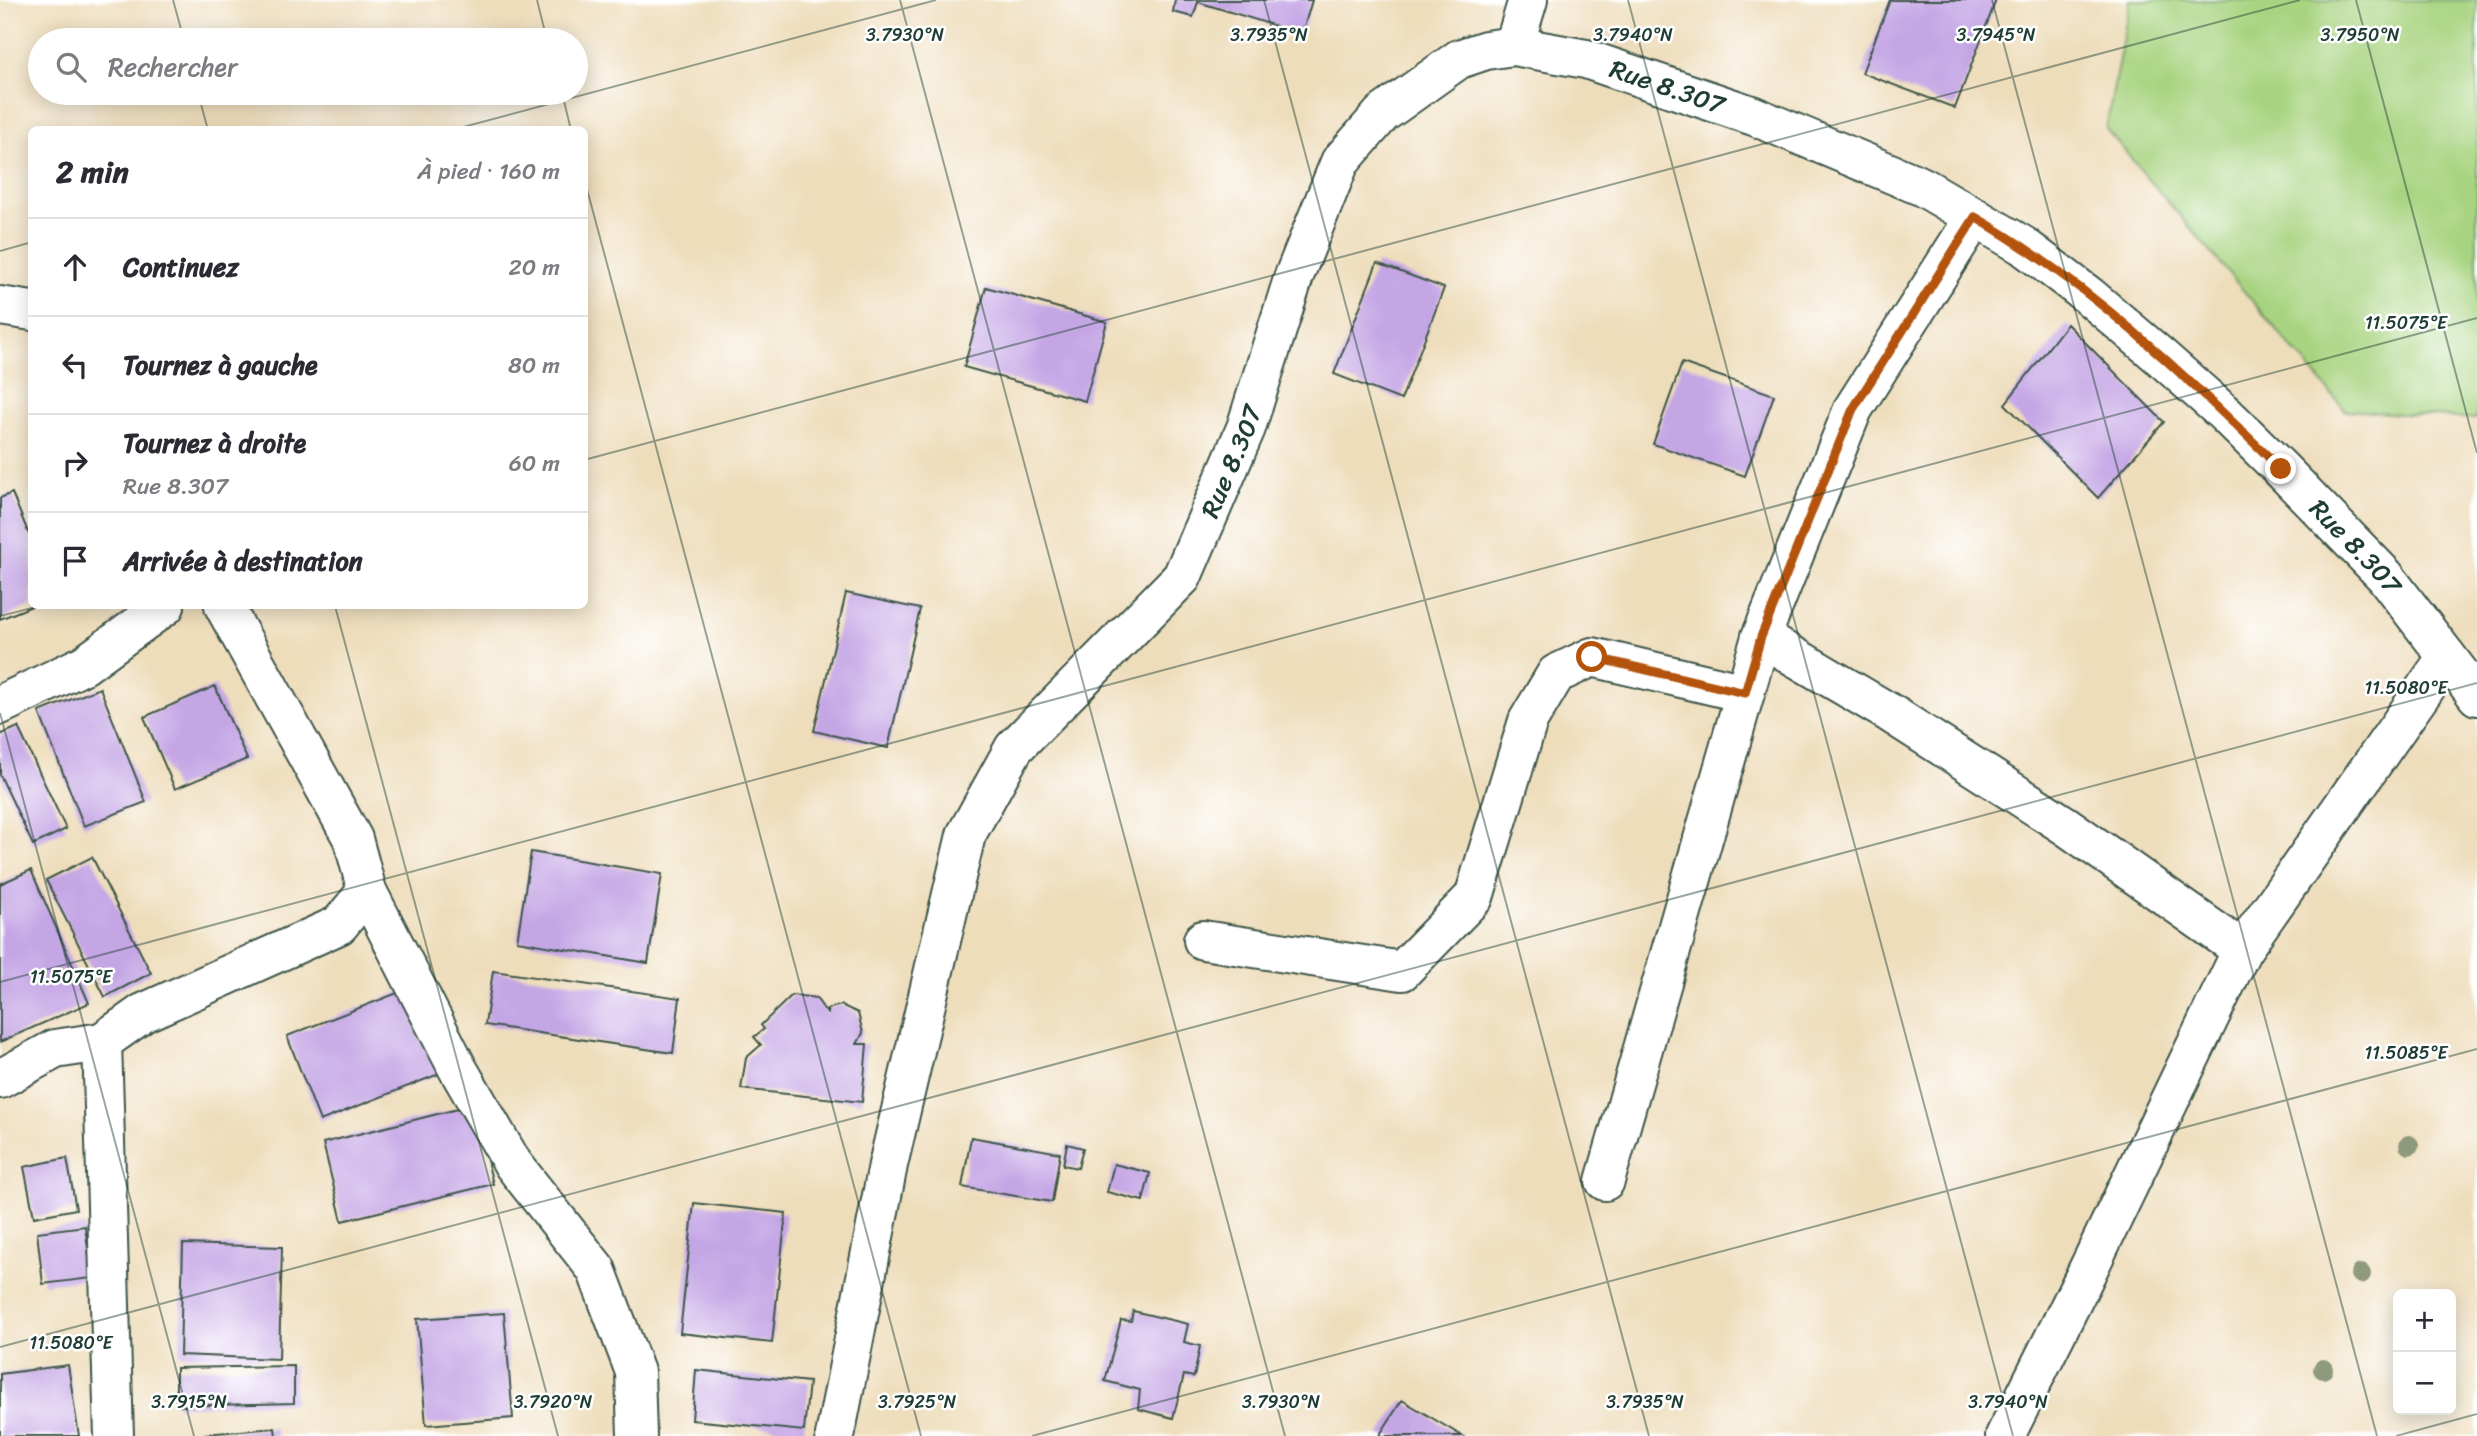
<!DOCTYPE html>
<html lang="fr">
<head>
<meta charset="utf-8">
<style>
	:root { --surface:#fff; --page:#f2f2f3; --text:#2b2b33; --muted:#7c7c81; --line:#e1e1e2 }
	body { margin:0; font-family:Sriracha,sans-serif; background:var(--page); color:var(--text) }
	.controls { position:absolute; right:21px; bottom:21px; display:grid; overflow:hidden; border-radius:10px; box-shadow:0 4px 18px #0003 }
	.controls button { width:63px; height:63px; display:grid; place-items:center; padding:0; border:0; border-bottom:2px solid var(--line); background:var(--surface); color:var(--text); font:35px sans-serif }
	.stop { position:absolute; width:21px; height:21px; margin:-16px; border:5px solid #b45309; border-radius:50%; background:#fff }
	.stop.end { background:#b45309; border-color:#fff; box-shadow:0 2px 7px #0008 }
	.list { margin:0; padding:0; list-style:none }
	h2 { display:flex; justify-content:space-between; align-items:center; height:91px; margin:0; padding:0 28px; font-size:30px }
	h2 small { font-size:23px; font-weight:400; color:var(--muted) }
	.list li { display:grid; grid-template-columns:46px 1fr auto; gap:21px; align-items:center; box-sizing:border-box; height:98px; padding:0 28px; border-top:2px solid var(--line) }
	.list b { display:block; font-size:26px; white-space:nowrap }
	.list p { margin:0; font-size:23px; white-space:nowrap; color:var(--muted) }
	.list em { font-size:23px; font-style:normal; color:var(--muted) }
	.icon { flex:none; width:38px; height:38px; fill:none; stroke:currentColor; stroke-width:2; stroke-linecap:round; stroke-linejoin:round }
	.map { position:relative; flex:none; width:2477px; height:1436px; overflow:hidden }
	.search { position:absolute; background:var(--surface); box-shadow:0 4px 18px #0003; left:28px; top:28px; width:560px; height:77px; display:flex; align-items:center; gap:18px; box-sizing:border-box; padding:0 24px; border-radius:38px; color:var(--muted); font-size:26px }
	.panel { position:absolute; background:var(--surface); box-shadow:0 4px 18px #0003; left:28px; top:126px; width:560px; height:483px; border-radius:10px }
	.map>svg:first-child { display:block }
</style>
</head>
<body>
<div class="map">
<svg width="2477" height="1436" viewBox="0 0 2477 1436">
	<rect width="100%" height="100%" fill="#fff"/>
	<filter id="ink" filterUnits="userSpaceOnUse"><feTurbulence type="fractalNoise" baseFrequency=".0143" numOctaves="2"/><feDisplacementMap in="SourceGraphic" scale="14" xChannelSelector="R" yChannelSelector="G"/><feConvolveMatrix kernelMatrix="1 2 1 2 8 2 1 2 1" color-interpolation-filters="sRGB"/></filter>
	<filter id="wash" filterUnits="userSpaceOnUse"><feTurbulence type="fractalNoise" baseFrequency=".00686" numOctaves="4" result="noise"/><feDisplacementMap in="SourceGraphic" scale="28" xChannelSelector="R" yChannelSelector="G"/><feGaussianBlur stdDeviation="1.57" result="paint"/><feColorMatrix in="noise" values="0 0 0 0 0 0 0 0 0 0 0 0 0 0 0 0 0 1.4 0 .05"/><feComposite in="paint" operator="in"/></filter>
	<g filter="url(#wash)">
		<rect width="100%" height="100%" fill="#edb"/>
		<path fill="#a8d481" stroke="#64885a" stroke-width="2" d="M2130,0h347v419l-132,-9 -239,-281z"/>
		<g id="blocks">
			<path fill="#c4a6e5" d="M1175,0h137l-10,34 -104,-32 -5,15 -20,-5z
				M1890,0h106l-41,108 -93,-35z
				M1377,263l67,25 -43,112 -67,-26z
				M986,287l121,35 -22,79 -121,-34z
				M2067,324l97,98 -66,76 -93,-94z
				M1682,363l92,32 -29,81 -92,-32z
				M12,493l20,49v64l-32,13v-121z
				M846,593l74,16 -32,139 -74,-17z
				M215,686l32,73 -72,30 -31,-72z
				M100,688l46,114 -62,24 -45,-114z
				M18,727l48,102 -33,16 -33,-70v-40z
				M531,852l131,22 -14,89 -131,-22z
				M92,857l59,116 -46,24 -59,-117z
				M31,870l58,133 -89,39v-158z
				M493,971l187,27 -7,55 -188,-28z
				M405,990l34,84 -119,47 -33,-85z
				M792,995l24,3 12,17 -1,-6 14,-4 17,8 5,20 -6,11h10l-5,58 -121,-13 5,-31 15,-13 -7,-8 10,-8 -3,-4z
				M473,1105l20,79 -151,37 -19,-78z
				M971,1137l89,16 -8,49 -90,-15z
				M1067,1144l16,4 -5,20 -15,-3z
				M67,1158l9,51 -42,8 -10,-50z
				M1114,1164l36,9 -7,28 -36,-9z
				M694,1203l92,10 -14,130 -92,-10z
				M85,1226l7,52 -49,6 -6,-52z
				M183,1244l99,3 -3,112 -99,-4z
				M1133,1311l55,13 -4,18 16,4 -6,31 -10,-2 -11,43 -35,-9 2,-19 -35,-9 16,-61 10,1z
				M504,1313l9,105 -87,7 -9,-106z
				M68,1365l11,71h-79v-62z
				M294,1366v37l-118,3v-38z
				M696,1370l113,12 -5,49 -112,-11z
				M1402,1400l60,36h-83z
				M275,1428l1,8h-71v-2z"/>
		</g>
	</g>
	<g filter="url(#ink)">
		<use href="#blocks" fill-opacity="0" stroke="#3e5548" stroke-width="2"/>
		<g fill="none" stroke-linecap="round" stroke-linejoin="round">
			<defs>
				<g id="street">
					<path d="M1514,46l14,-46"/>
					<path d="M0,306l32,5"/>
					<path d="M1761,637l129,76 176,113 176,124"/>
					<path d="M0,705l84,-40 81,-59"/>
					<path d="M367,891l91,178 55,95 83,105 39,103 2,64"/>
					<path d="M1203,940l199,31 72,-74 54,-176 28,-47 36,-17 153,36"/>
					<path d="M102,1042l41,-29 196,-88 28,-34 -14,-52 -129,-233"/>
					<path d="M0,1079l55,-30 47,-7 12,394"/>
					<path d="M1605,1181l156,-544 92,-228 122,-192"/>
					<path id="s1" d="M835,1436l53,-271 78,-330 48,-87 168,-171 64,-149 48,-152 46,-114 42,-48 77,-55 27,-9 28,-4 72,13 168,57 169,71 99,58 67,51 73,62 61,54 58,57 104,107 92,120"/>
					<path d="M2005,1436l79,-158 158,-328 205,-293"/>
				</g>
			</defs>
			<use href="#street" stroke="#3e5548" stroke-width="42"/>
			<use href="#street" stroke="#fff" stroke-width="38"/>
		</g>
		<g fill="#8f9a7b">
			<circle cx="2409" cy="1145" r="10"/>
			<circle cx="2361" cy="1274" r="10"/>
			<circle cx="2323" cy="1369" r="10"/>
		</g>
	</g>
	<g fill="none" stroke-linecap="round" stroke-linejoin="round" filter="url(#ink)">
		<path stroke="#b45309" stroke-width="9" d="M1592,657l153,36 16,-56 92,-228 122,-192c114,66 212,160 306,252"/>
	</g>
	<path fill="none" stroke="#1f3d34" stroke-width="2" stroke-opacity="0.45" d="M173,0l11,40M537,0l10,40M900,0l385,1436M1264,0l385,1436M1628,0l385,1436M1992,0l385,1436M2356,0l121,453M198,93l10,37M562,93l9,37M452,130l484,-130M584,178l337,1258M0,251l32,-9M584,460l1716,-460M335,606l223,830M0,616l40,-10M0,713l194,723M0,982l2477,-664M0,1347l2477,-664M1032,1436l1445,-387M2396,1436l81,-22"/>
	<g text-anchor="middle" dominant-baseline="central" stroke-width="5" stroke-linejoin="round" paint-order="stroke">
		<g font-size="26" fill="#1f3d34" stroke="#fff">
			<text stroke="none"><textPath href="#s1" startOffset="1773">Rue 8.307</textPath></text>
			<text stroke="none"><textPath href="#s1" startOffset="1080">Rue 8.307</textPath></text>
			<text stroke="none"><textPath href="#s1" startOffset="2613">Rue 8.307</textPath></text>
		</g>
	</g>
	<g font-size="18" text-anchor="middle" fill="#1f3d34" stroke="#fff" stroke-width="5" stroke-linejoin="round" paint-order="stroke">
		<text x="905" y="41">3.7930°N</text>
		<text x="1996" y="41">3.7945°N</text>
		<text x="1269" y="41">3.7935°N</text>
		<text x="1633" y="41">3.7940°N</text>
		<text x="2360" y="41">3.7950°N</text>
		<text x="2406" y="329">11.5075°E</text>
		<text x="2406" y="694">11.5080°E</text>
		<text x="71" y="983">11.5075°E</text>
		<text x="2406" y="1059">11.5085°E</text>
		<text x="71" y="1349">11.5080°E</text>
		<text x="189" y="1408">3.7915°N</text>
		<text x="553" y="1408">3.7920°N</text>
		<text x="917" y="1408">3.7925°N</text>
		<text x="1281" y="1408">3.7930°N</text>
		<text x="1645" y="1408">3.7935°N</text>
		<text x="2008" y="1408">3.7940°N</text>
	</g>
</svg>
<div class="controls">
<button>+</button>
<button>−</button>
</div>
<div class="stop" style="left:1592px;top:657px"></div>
<div class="stop end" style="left:2281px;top:469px"></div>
<div class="search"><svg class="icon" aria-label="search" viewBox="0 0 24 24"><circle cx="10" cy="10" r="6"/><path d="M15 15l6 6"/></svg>Rechercher</div>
<section class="panel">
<h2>2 min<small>À pied · 160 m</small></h2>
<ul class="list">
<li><svg class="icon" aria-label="ahead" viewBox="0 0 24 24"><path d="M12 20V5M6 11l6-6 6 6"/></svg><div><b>Continuez</b></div><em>20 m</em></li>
<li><svg class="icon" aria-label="left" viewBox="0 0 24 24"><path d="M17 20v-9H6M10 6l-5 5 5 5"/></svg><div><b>Tournez à gauche</b></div><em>80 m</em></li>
<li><svg class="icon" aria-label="right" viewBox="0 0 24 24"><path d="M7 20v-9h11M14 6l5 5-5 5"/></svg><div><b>Tournez à droite</b><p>Rue 8.307</p></div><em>60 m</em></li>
<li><svg class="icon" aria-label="arrive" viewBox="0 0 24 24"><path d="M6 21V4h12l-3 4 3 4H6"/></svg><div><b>Arrivée à destination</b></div></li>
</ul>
</section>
</div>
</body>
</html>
